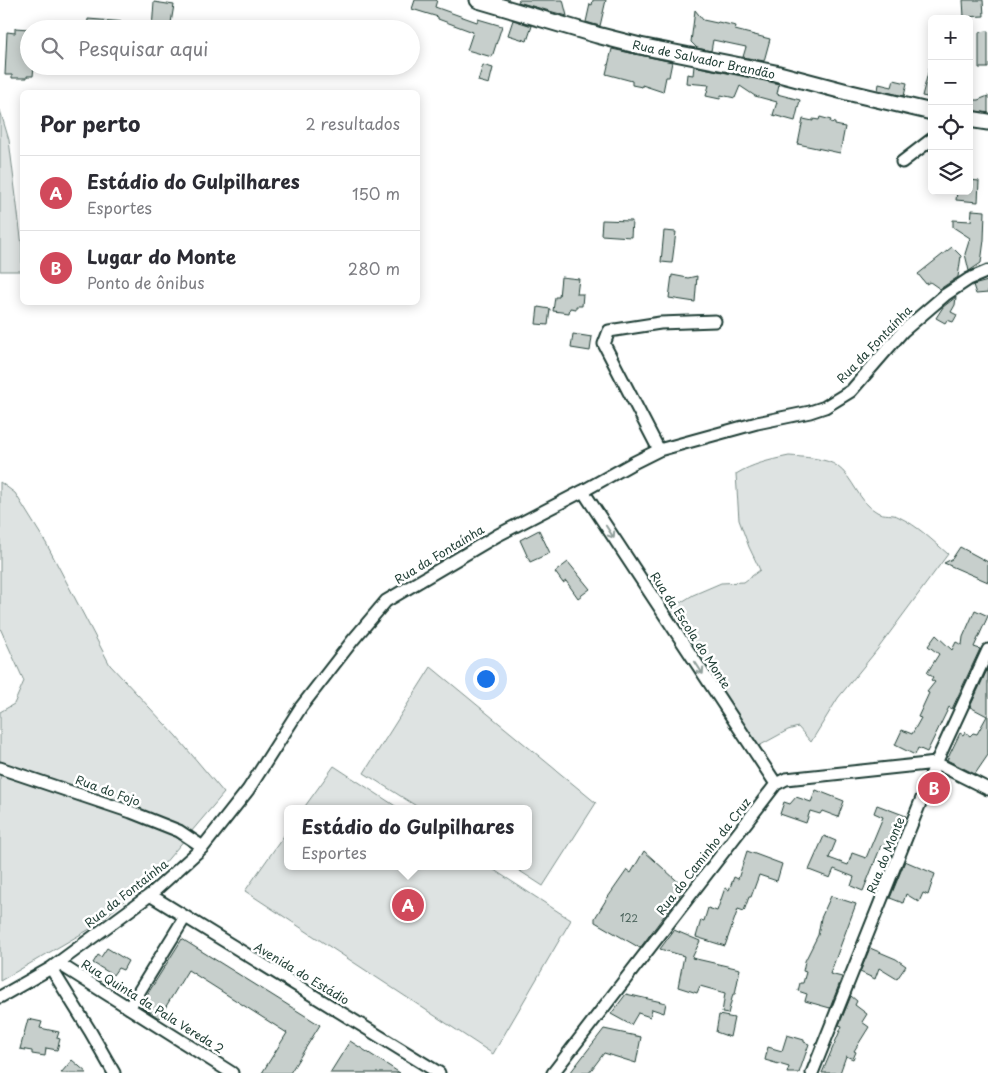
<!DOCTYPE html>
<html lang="pt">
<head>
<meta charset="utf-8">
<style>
	:root { --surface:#fff; --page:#f7f7f7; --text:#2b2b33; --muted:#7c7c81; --line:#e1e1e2; --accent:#d1495b }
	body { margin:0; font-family:"Playpen Sans",sans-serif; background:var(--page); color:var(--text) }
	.controls { position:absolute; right:15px; top:15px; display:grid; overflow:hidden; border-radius:8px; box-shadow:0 2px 12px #0003 }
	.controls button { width:45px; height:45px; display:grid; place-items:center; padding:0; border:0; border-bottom:1px solid var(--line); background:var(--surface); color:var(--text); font:25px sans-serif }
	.you { position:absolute; left:485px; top:678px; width:18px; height:18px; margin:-12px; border:4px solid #fff; border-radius:50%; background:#1a73e8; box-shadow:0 0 0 8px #1a73e833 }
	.badge { display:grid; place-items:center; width:32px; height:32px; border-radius:50%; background:var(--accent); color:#fff; font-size:16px; font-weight:700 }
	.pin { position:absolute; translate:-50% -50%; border:2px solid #fff; box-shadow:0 1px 5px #0006 }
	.popup { position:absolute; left:284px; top:805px; width:248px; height:65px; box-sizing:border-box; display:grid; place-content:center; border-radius:8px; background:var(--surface); filter:drop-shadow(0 1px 4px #0005); font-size:16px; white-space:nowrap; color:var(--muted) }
	.popup b { font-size:19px; color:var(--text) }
	.popup::after { content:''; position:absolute; left:50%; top:100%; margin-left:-10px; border:10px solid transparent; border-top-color:var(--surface) }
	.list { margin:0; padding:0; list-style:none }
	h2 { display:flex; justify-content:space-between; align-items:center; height:65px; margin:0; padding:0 20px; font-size:21px }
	h2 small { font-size:16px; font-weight:400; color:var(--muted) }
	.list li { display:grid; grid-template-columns:32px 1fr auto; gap:15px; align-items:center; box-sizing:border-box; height:75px; padding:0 20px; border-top:1px solid var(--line) }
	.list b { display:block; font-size:19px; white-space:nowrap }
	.list p { margin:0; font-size:16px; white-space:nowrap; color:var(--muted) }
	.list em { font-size:16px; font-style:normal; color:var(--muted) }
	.icon { flex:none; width:28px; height:28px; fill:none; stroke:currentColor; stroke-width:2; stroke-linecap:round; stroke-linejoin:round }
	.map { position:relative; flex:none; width:988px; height:1073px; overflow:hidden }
	.search { position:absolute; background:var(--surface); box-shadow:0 2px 12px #0003; left:20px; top:20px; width:400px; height:55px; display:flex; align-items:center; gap:12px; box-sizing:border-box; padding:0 18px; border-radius:28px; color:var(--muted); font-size:19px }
	.panel { position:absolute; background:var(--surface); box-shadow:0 2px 12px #0003; left:20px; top:90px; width:400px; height:215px; border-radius:8px }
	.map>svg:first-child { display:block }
</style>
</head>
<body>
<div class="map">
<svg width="988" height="1073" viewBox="0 0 988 1073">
	<rect width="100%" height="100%" fill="#fff"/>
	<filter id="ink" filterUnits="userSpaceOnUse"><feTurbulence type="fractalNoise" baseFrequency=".02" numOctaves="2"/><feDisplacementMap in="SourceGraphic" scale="10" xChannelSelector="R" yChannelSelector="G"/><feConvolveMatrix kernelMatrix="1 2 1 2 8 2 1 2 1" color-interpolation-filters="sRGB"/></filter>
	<g filter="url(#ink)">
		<path fill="#dee3e2" stroke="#7e908b" d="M0,110l9,30 13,106v25h-22z
			M789,456c13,1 38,2 48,10 17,12 21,36 40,46 7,4 16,1 22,5 19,9 34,24 49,37l-71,96 -39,48 -27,44 -13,-15 -10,3 -31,17 -90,-136 26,-16 28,-12 23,-1 16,-12 -11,-23 -10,-27 -3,-46c16,-10 34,-14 53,-18z
			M0,482l15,11 31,50 64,122 66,71 48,57 -66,78 -63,55 -95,55v-269l14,-8 10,-23 -24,-53z
			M431,667l165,136 -53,83 -31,-20h16v-57h-107l-57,-36z
			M334,766l66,43h-97z
			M288,830v36h200l83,54 -78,134 -248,-163z"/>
		<path fill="#c7cfcc" stroke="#1f3d34" d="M415,0h22l-2,7 42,15 1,-3 24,7 -10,31 -25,-7 6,-18 -35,-13v-2l-26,-8z
			M519,0h44l4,16 -49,-14z
			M593,0h13l-6,26 -14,-4 4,-18 2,1z
			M963,0h20l1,16 -20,1z
			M154,2l20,3 -4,24h-18z
			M695,10l8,10 14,3 1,-1 18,4 -1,4 35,9 -6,22 -21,-4 3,-10 -33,-7 -2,11 -14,-3 -6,-6z
			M88,19l38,3v7h-39z
			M513,20l19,6 -5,15 -19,-6z
			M15,28l14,1v37h5l-1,10h-6v2h-15v-3h-7l2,-43 8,1z
			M988,31v37h-9v-36z
			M612,49l60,13 -3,15h-3l-3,15 -21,-7v2l-10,-2v-4l-26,-7z
			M483,65l10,3 -4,16 -11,-3z
			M694,66l85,18 -2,10 23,6 -5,21 -22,-6 4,-13 -22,-6 -15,-10 -5,12 -14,-3 -1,4 -14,-3 3,-11 -23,-2 1,-9 6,1z
			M929,69l3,1v28l-10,-2z
			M894,80l13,3 -3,13 -26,-6 1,-6 13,3z
			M988,96v17l-19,-3v-10h9z
			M820,117l11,3 -1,2 5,1v2l10,2 -5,26 -42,-9 5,-25 10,2v-2l6,1z
			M969,180l10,1 -1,21 -22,-2 1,-9h12z
			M972,210l13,1 -1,29 -3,23 -12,8 -4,-17 5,-16 -17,-11v-7l18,1z
			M602,220l30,1 -1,16 -30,-2z
			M664,231l12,1 -4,31 -11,-1z
			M952,247l9,9 -3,21 -18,12 -10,-7 -4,2 -8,-10z
			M672,275l16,3 9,-2 -2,26 -26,-4z
			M561,277l18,2 -2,15h6l-1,12h-6v3l-6,-1 -1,5 -16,-2 2,-14h4z
			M988,281v12l-12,1 -3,-9z
			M956,297l-1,8 -4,7 6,3 -4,7 -6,-2 -2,3 -9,-5 7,-11z
			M538,307l12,2 -2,16 -12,-1z
			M573,334l19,3 -2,14 -19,-3z
			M539,530l11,23 -20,9 -10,-22z
			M960,547l28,15v20l-44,-19 8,-4z
			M568,562l22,27 -12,9 -12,-17 -3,2 -8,-11z
			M975,610l13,6 -14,31 6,2 -28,60 -3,-2 -22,45 -9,-4 -3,7 -20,-10 7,-15 10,4 9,-16 -3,-1 11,-24 -2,-1 8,-10 -4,-2 2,-3 -6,-4 12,-19 -11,-8 8,-11 16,15 4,-8 6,3 1,-8z
			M988,668v87l-13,19 -28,-14 13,-27 3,2 2,-3 5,4 3,-3 4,1 10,-18 -17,-9z
			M816,790l28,11 -6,16 -16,-6 -2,3 -10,-3 -4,12 -26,-9 4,-12 6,2 6,-7 15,5z
			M877,805l29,11 -14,35 -11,-5 -18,45 -12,-5 3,-9 -20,-8 -4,9 -21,-8 15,-34 12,5 -7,17 19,7 4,-12 14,5 17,-41 -9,-4z
			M644,851l41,37 -45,60 -45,-26v-4l11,-18 21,-30 4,3z
			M747,851l35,13 -5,17 -18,-6 -8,22h-2l-5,14 -6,-2 -13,37 -29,-9 5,-17 3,1 4,-13 9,3 8,-23 4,2 5,-13 4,2z
			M905,861l30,13 -7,21 -5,-2 -4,9 -13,-8 -3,9 -13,-5z
			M831,896l25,8 -26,70 12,3 -12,31 -25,-7 2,-7 -9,-3 2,-8h3l3,-11 -3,-1 2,-10 13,-26 3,-17z
			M674,930l26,11 -8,17 48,11 -5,25h-2l-5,20 -6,-1 3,-20 -25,-7 -3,7 -19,-6 6,-31 -24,-7z
			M182,939l138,86 -30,48h-28l25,-40 -99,-63 -29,48 -19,-12z
			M107,948l21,13 -5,9 -5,-2 -5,7 -20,-12 5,-8 3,2z
			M870,948l26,11 10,7 -9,13 -18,-11 -4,11 -15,-7z
			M626,994l40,9 -2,10 -12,-4 -2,8 -12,-4 -7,12 -20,-11z
			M851,996l6,5 -2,4 12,9 -5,8 7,5 -15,24 2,1 -3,7 -7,-3 -6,17h-18l20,-47 -3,-1z
			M719,1015l15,3 -4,19 -14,-5z
			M28,1019l14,3 -2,6 19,4 -2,6 3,1 -3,11 -11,-2 -1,8 -13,-2v-3l-12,-2z
			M604,1029l37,8 -5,26 -32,-10 -15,20h-19z
			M787,1035l17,5v2l5,2 -10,29h-12l2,-6 -24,-7 3,-13 14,4z
			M350,1041l50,32h-70z
			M72,1060l15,13h-26z"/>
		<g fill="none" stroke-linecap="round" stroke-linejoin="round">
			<defs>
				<path id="minor" d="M902,162l30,-23
					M659,450l-55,-106 5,-13 51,-8 55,-2
					M583,491l193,293
					M0,768l131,44 48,19 24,16
					M150,895l289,178
					M58,963l174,110
					M51,968l39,63 24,42
					M0,997l51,-29 99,-73 53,-48 45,-57 53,-83 52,-67 33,-39 112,-66 85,-44 50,-28 26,-13 98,-27 53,-11 15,-5 26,-16 52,-60 42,-36 24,-16 19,-8
					M129,1008l56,-91
					M553,1073l223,-289 10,-5 150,-16 52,26
					M812,1073l124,-310 52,-113"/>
				<path id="major" d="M478,0l119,35 43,11 135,27 76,20 81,19
					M969,119l19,3"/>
			</defs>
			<use href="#minor" stroke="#1f3d34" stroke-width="15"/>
			<use href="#major" stroke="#1f3d34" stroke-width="19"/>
			<use href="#minor" stroke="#fff" stroke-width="11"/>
			<use href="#major" stroke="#fff" stroke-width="15"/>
		</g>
		<defs><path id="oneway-shaft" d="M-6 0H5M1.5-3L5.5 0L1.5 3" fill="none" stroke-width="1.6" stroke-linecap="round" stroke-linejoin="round" transform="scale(1.25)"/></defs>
		<g stroke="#8f9e9a">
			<use href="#oneway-shaft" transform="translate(610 532) rotate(57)"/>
			<use href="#oneway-shaft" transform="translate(699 668) rotate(57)"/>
		</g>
	</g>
	<g text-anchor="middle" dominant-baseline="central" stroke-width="5" stroke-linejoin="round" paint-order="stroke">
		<g font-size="10" fill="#49625a">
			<text x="629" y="917">122</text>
		</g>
		<g font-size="12" fill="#1f3d34" stroke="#fff">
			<text transform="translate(704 59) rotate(12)">Rua de Salvador Brandão</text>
			<text transform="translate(874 344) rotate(-46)">Rua da Fontaínha</text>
			<text transform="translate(439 554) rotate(-31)">Rua da Fontaínha</text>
			<text transform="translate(691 630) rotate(57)">Rua da Escola do Monte</text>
			<text transform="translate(108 790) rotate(20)">Rua do Fojo</text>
			<text transform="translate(885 855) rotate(-68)">Rua do Monte</text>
			<text transform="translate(703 856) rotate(-52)">Rua do Caminho da Cruz</text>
			<text transform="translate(126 893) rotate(-38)">Rua da Fontaínha</text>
			<text transform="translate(302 973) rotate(31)">Avenida do Estádio</text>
			<text transform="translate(153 1006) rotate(32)">Rua Quinta da Pala Vereda 2</text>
		</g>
	</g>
</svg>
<div class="controls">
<button>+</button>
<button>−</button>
<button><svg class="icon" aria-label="locate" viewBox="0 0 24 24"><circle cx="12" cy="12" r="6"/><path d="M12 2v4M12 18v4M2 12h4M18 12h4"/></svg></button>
<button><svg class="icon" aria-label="layers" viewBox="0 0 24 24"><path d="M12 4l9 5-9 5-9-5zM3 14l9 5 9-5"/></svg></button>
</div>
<div class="you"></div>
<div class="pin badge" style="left:408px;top:905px">A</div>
<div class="popup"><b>Estádio do Gulpilhares</b>Esportes</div>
<div class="pin badge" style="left:934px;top:788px">B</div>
<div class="search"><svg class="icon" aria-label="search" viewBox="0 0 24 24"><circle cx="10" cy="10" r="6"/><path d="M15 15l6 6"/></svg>Pesquisar aqui</div>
<section class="panel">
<h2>Por perto<small>2 resultados</small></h2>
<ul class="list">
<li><span class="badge">A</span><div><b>Estádio do Gulpilhares</b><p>Esportes</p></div><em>150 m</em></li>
<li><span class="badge">B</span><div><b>Lugar do Monte</b><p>Ponto de ônibus</p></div><em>280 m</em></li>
</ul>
</section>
</div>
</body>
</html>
